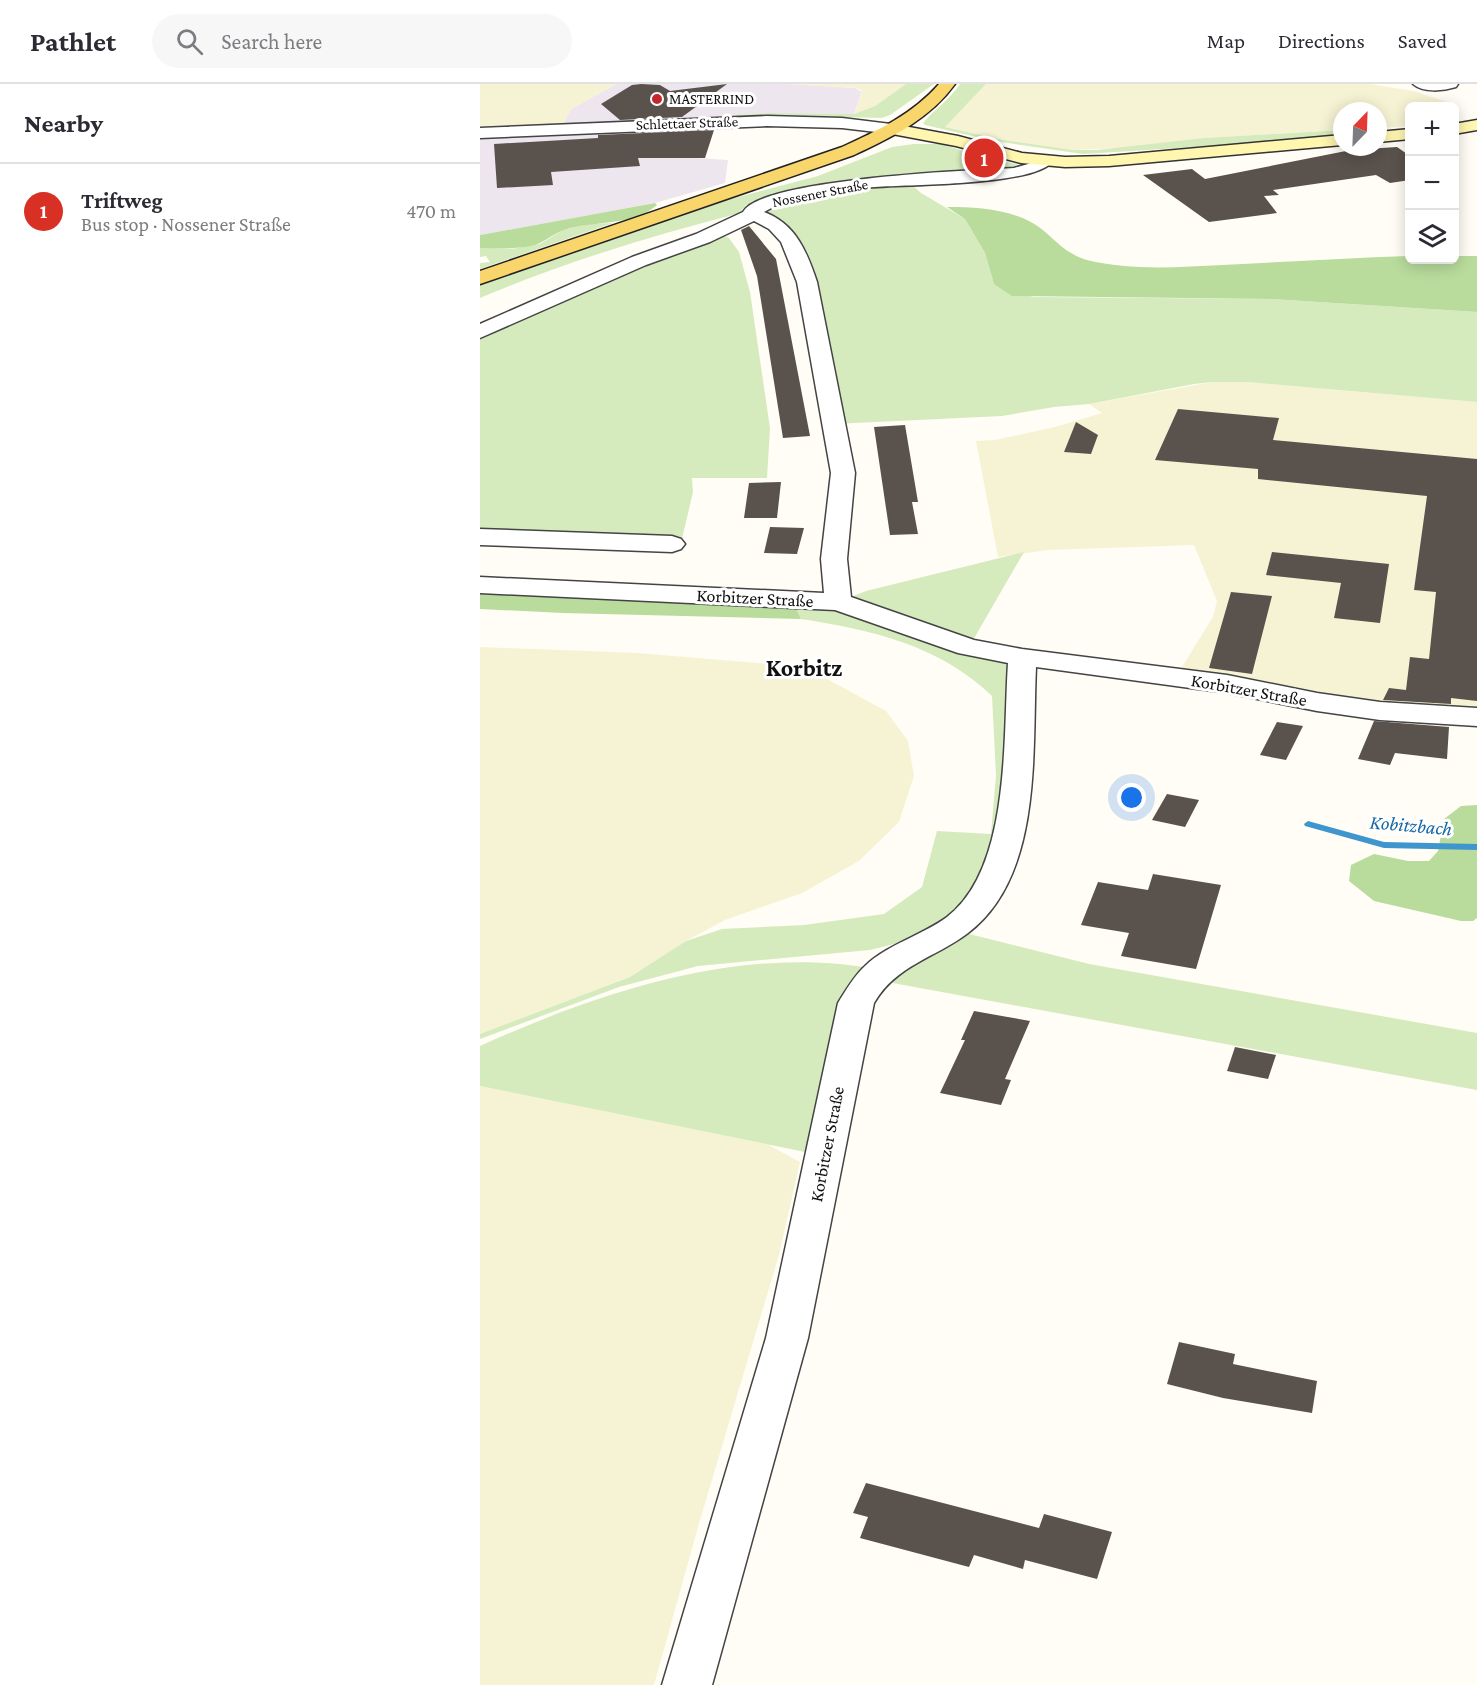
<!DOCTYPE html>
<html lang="en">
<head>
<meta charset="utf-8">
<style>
	:root { --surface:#fff; --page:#f7f7f7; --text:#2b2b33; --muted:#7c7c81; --line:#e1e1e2; --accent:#d93025 }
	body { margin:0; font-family:"Crimson Pro",serif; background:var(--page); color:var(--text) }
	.controls { position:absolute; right:18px; top:18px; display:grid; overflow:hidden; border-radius:9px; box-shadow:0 3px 15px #0003 }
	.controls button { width:54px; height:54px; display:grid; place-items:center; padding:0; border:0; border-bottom:2px solid var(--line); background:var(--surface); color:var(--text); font:30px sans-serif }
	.compass { position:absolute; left:853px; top:18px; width:54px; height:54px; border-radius:50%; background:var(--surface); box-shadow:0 3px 15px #0003; rotate:23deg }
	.you { position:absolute; left:652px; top:714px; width:21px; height:21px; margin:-15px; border:4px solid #fff; border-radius:50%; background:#1a73e8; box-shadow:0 0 0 9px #1a73e833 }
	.badge { display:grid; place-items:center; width:39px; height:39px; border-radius:50%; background:var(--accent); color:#fff; font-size:20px; font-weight:700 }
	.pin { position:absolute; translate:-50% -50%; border:3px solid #fff; box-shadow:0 2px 6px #0006 }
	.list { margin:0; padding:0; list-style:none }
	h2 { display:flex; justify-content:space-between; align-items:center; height:78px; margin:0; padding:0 24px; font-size:26px }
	h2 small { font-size:20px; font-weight:400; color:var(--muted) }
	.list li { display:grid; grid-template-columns:39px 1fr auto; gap:18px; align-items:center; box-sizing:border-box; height:96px; padding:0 24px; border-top:2px solid var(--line) }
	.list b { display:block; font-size:22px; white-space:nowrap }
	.list p { margin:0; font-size:20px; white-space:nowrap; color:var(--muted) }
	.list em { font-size:20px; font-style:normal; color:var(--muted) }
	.icon { flex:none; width:33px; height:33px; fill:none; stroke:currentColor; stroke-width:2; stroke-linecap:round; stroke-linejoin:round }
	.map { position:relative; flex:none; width:997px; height:1601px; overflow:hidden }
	header { display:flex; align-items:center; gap:36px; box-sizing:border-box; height:84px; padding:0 30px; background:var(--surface); border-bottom:2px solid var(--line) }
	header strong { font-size:28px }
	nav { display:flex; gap:33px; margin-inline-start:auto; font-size:21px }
	.search { width:420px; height:54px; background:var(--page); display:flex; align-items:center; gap:15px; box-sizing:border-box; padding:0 21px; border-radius:33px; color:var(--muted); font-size:22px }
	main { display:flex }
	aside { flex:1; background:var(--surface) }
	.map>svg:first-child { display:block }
</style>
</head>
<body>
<header>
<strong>Pathlet</strong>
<div class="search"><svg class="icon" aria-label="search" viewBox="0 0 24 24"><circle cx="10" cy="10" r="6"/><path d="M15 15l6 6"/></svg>Search here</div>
<nav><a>Map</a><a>Directions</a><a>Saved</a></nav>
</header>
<main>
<aside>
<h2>Nearby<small></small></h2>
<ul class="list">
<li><span class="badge">1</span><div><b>Triftweg</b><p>Bus stop · Nossener Straße</p></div><em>470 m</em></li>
</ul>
</aside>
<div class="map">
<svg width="997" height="1601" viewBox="0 0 997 1601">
	<rect width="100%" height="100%" fill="#fffdf5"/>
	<path fill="#eee6ef" d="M136,0h174l65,4 7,4 -8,22 -86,-1 -59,4 -11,5 -17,35 47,3 -3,23 -70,20 -175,32v-102l81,-6 10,-18z"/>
	<path fill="#f6f3d4" d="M0,0h136l-45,25 -9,18 -82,6z
		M310,0h116l-31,22 -21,8 8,-21 -1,-3 -6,-2z
		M506,0h383l45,7 39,13 -7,2h-36l-1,20 -12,1 -19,1v-17h-36v19l-138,8 -81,10 -50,2 -75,-11 -54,-12z
		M733,298h34l230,20v315l-302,-39 38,-61 4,-16 -23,-56 -146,5 -50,7 -22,-116 19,-1 60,-13 47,-14 -13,-9z
		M0,563l157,6 144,12 46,14 59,32 22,30 6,35 -15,46 -40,39 -57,32 -77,27 -39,21 -56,36 -150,57z
		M0,1002l287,58 33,18 -21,93 -79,265 -46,165h-174z"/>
	<path fill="#d5ebbd" d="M426,0h28l-44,31 -8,3 -113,-3 -56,4 -5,-2 60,-4 86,1 21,-8z
		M480,0h26l-41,43 53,12 75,11h24l107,-12 138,-8v8l-259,16 -89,-13 -69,-16 -2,-2c12,-14 27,-24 37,-39z
		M434,60h27l52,16 25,4 -8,5 -152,11 -100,20 -12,5 -6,8c-89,23 -175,49 -260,85v-13l247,-85 91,-24 74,-29z
		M431,100l10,9 44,26 20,34 9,31 39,13 238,2 206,13v90l-230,-20h-34l-19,2 -105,20 -35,3 -52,9 -168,8 -27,-142 -43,-70 55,-16 56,-10z
		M133,139l-133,46v-6l10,-1 -4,-6 -6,1v-9l31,1 29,-5 23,-14 25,-6z
		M234,148l15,6 10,14 11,40 20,136 -3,50h-75l1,14 -12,51 -201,-6v-205z
		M544,468l-55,95 53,10 -10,149 -59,124 136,34 388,69v57l-606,-111 -46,177 -345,-70v-40c122,-55 266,-103 400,-76l38,-32 -48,12 -172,16 -79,21 -139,52v-5l150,-57 56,-36 36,-12 82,-4 80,-11 38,-27 15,-56 54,3 5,-59 -4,-79c-53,-51 -120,-66 -191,-77l-6,-13 43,-4 28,-11z"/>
	<path fill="#b9dc9c" d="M175,119l2,2c-25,22 -64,15 -93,25 -12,4 -21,14 -33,16 -17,3 -34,3 -51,2v-13z
		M467,123c31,0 66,2 92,20 17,13 25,26 48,33 44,11 92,7 136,5 62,-3 124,-7 186,-9l1,4h44l1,-4h22v56l-206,-13 -259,-3 -18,-12 -9,-31 -20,-34z
		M0,505l315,17 6,13 -238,-6 -83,-4z
		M997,721v113l-4,3h-12l-87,-20 -25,-20 2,-16 23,-11 34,7h21l9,-10 6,-32 17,-13z"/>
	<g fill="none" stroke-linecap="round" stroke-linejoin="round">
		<path fill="#3f96cf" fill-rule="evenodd" d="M828,737l76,21 93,2v6l-93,-2 -79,-22 -1,-2z"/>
	</g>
	<path fill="#5a524d" d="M161,0l19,1 10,6 57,-7 -45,33 -62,3 -19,-16 31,-19z
		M234,46l-9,28h-67l2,8 -89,6 2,13 -56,3 -3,-44 104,-6v-3z
		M917,63l13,9v24l-20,3 -14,-8 -103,15 6,5 -15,1 13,17 -68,9 -66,-47 49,-6 13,10 146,-29z
		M269,142l27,33 34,177 -27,2 -26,-162 -16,-46z
		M698,325l101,9 -6,22 204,19v242l-26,-3v6l-68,-4 6,-12 17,2 4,-33 19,2 7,-67 -22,-2 13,-94 -169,-17v-10l-103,-9z
		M596,338l22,13 -7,19 -27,-2z
		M425,341l13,77h-6l6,32 -28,1 -16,-108z
		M301,398l-4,36h-33l5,-35z
		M290,443l34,1 -7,26 -33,-1z
		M792,468l117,12 -9,59 -46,-5 7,-35 -75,-8z
		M751,508l41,4 -20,78 -43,-6z
		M894,637l75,6 -2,32 -52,-6 -5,12 -32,-6z
		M797,638l26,4 -17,34 -26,-5z
		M687,710l32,6 -14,27 -33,-7z
		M673,790l68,11 -25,84 -75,-13 8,-23 -48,-8 17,-43 50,8z
		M494,927l56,10 -25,58 6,1 -10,25 -61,-12 25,-53h-4z
		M755,963l41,8 -8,24 -41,-8z
		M699,1258l56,12 -2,10 84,17 -5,32 -89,-15 -56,-14z
		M386,1399l173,45 5,-14 68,18 -15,47 -72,-19 -2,9 -49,-14 -5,12 -109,-29 8,-21 -15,-4z"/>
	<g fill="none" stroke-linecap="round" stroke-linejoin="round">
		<defs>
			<path id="street" d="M933,0h45l-2,3c-13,4 -33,6 -43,-3z
				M287,32l75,2 57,7 2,4 -8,5 -51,-6 -75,-2 -287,12v-10z
				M564,72l6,1 3,4c-19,26 -154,23 -190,27 -29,4 -58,12 -86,17l-13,7c32,12 43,40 53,70l38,191 -8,86 4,38 123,43 48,9 205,26 90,18 63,9 97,6v18l-97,-6 -63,-9 -90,-18 -191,-26c-4,85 7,209 -68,266 -33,25 -72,32 -94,70l-66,335 -96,347h-50l104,-347 72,-335c8,-13 16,-27 27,-37 23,-22 56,-30 82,-49 64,-49 56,-180 61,-254l-50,-10 -123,-43 -355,-17v-16l344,16 -3,-34 10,-86 -34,-191 -16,-40 -12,-13 -15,-8 -44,21 -64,23 -166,73v-14l152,-67 64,-23 47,-22c17,-33 229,-42 271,-44l14,-4z
				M0,445l192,7 9,3 4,5 -4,5 -9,3 -192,-7z"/>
			<path id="secondary" d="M997,36v10l-23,4v-10z
				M413,40l65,12 64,17 43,4 44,-1 233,-21v10l-233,21 -44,1 -44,-4 -65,-17 -69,-13 -2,-4z
				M930,45v10l-32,3v-10z"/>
			<path id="primary" d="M459,0h16c-25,35 -63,53 -101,71l-374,129v-13l362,-124c35,-16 71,-33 97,-63z"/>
		</defs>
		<use href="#street" stroke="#444" stroke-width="3"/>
		<use href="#secondary" stroke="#333" stroke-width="3"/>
		<use href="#primary" stroke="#222" stroke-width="3"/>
		<use href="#street" fill="#fff" fill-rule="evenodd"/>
		<use href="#secondary" fill="#fff6b0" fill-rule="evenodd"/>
		<use href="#primary" fill="#f9d66b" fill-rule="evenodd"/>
	</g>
	<circle fill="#c4262e" stroke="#fff" stroke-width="2" cx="177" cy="15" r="6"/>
	<g text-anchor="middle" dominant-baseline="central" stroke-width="6" stroke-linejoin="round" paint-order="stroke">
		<g font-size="15" fill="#111" stroke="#fff" text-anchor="start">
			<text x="189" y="15">MASTERRIND</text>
		</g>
		<g font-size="15" fill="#111" stroke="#fff">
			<text transform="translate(207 39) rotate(-2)">Schlettaer Straße</text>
			<text transform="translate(340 109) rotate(-11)">Nossener Straße</text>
		</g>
		<g font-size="18" fill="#111" stroke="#fff">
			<text transform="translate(275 514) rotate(3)">Korbitzer Straße</text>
			<text transform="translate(769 606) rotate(10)">Korbitzer Straße</text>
			<text transform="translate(347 1060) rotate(-79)">Korbitzer Straße</text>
		</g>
		<g font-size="20" font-style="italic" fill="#1768a6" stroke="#fff">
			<text transform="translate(931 741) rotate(5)">Kobitzbach</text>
		</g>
		<g font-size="24" font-weight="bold" fill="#111" stroke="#fff">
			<text x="324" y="583">Korbitz</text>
		</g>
	</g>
</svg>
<div class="controls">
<button>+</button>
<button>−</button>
<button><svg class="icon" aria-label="layers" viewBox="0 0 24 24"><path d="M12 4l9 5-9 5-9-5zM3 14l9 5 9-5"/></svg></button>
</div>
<svg class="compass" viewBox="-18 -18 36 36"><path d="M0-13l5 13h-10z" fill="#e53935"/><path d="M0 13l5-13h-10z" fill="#7c7c81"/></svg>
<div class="you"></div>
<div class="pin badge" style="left:504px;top:74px">1</div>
</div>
</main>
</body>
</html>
